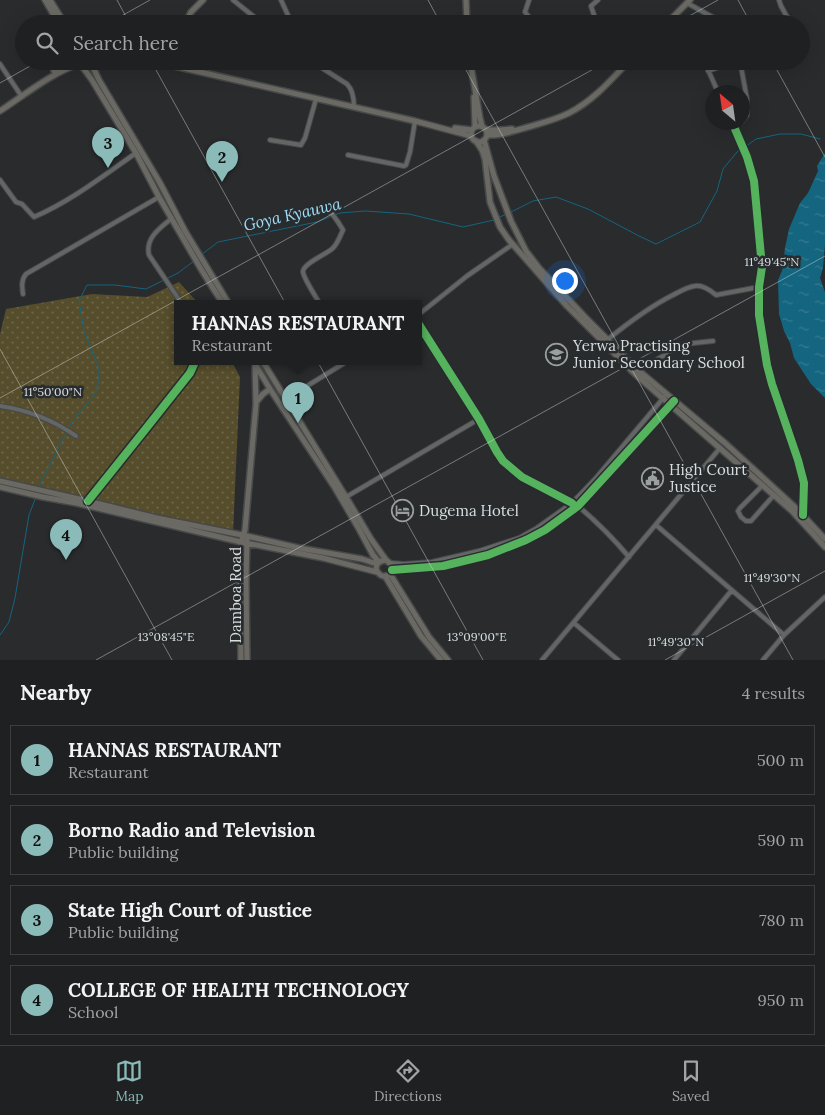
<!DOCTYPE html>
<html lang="en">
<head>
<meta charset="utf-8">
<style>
	:root { --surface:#1f2022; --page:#27282a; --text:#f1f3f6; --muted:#a1a3a5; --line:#3c3e40; --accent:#8bbbb9 }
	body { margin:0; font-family:Lora,serif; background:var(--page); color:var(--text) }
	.compass { position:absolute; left:705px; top:85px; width:45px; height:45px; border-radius:50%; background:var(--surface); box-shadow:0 5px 20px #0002; rotate:331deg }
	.you { position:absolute; left:564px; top:280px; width:18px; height:18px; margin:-12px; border:4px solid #fff; border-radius:50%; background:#1a73e8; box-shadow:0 0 0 8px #1a73e833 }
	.badge { display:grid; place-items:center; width:32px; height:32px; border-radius:50%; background:var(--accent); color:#111; font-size:16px; font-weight:700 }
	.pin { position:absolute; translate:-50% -41px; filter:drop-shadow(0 1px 2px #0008) }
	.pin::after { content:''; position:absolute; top:26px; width:18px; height:15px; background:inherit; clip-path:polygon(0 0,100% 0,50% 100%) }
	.popup { position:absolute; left:174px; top:300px; width:248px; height:65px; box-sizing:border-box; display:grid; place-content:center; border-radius:0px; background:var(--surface); filter:drop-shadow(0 1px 4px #0005); font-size:16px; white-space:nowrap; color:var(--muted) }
	.popup b { font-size:19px; color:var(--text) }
	.popup::after { content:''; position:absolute; left:50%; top:100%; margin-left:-10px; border:10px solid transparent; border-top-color:var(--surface) }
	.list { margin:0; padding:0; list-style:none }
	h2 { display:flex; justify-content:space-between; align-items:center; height:65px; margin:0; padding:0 20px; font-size:21px }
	h2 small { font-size:16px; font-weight:400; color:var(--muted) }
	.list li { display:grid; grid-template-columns:32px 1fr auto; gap:15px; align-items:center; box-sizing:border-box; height:70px; margin:0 10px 10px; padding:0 10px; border:1px solid var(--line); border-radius:0px }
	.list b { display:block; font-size:19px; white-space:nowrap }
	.list p { margin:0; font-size:16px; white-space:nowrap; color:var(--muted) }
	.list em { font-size:16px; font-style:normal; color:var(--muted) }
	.icon { flex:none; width:28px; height:28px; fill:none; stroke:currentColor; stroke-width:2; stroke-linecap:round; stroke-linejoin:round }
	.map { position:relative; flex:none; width:825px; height:660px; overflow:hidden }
	.search { position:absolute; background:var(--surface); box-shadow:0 5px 20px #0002; left:15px; right:15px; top:15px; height:55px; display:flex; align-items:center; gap:12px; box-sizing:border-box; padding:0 18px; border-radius:28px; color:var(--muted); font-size:19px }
	.sheet { height:385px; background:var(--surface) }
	nav { display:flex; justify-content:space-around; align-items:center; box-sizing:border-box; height:70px; border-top:1px solid var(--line); background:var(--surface); font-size:14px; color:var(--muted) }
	nav a { display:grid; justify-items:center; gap:2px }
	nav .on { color:var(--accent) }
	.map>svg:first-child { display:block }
</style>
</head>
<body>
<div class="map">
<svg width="825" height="660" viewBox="0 0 825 660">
	<defs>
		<pattern id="park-dots" width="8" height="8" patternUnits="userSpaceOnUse" patternTransform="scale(1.25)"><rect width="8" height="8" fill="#554d2b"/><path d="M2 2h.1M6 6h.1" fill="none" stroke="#6d6649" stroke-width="1.8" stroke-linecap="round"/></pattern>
		<pattern id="water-ripples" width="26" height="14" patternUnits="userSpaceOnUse" patternTransform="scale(1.25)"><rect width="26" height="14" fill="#14657f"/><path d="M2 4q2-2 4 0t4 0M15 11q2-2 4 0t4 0" fill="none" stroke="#367b91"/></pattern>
	</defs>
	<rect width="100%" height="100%" fill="#292b2d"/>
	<path fill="url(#park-dots)" d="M179,282l20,22h-21v58h54l8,15 -7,157 -233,-54v-146l6,-25 86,-15 55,3z"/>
	<path fill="url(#water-ripples)" d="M825,153v92l-2,23 -3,10 5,14v106l-14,-14 -17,-26 -4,-15 -6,-12 -5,-17 -1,-34 4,-9 3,-23 4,-19 11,-26 8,-10 10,-22 -1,-5z"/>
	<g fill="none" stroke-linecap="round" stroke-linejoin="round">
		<path stroke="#14657f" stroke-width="1" d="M745,147l11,-8 24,-5h21l19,5
			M511,212l22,-11 23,-4 32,12 51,27 17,8 44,-22 17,-31 6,-22 14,-17 4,-3
			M335,215l5,-2 25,-2 44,3 54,13 31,-7
			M497,218l10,-4
			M201,255l17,-13 99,-20 15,-6
			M39,488l4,-10 27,-53 25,-31 4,-12v-13l-15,-38 -5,-30 8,-16h28l31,4 32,-16 16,-12
			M0,635l9,-13 6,-24 14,-83 7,-18"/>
		<defs>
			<path id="minor" d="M233,0l30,24
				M281,0l11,24
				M529,0l-4,12 4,5 2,7
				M779,0l2,6 10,18
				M687,3l29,16 5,5
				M675,15l6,9
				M597,24l-6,-18 7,-6
				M598,24l4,-4 3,-1 4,3 9,2
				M311,61l36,23c6,6 7,14 7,23
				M704,61l14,31
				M740,61l7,38v16l-5,6
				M0,64l20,30
				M708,71l28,-10
				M732,122l15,35 7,24 8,86 -3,20v28l8,50 5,19 26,76 6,23 -1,32
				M270,140l31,5 4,-7 11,-39
				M348,155l56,11 2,-1 4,-13 5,-31
				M0,180l16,22 6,2 12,13c37,-16 69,-41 102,-64
				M172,218c-12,10 -27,20 -23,37l33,49
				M23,294c-1,-7 -2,-14 3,-20l133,-77
				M320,304c-4,-7 -16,-25 -17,-32 -1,-8 24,-18 30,-24 5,-5 7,-12 10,-18 -5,-9 -11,-18 -20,-24
				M418,315l49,-39 46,-32
				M418,323l61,96 18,33 6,9 19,16 50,26
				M607,340c21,-17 42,-33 66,-45 6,-3 14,-8 22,-9 7,-1 15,4 21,9l43,-8
				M638,370l41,-23 6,-3 28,-3
				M286,399l60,-37
				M0,406c28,4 53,14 76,30
				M763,485l-23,23 -2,3 3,6 5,4h5l23,-26
				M346,497l133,-78
				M88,501l56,-70 46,-58 5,-11
				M578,506c19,16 35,32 51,51
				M656,525l128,110
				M391,563l13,1 28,-2 47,-11 40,-13 18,-10 35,-25 24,-25 69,-82
				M392,570l51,-4 45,-11 38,-15 19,-10 33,-24 96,-105
				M574,623l44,37
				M542,660l178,-212
				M674,660l58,-70
				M763,660l21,-25 41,-38"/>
			<path id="major" d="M45,0l14,24
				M50,0l15,24
				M466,0l1,24
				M185,24l6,-12 12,-12
				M666,24l24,-24
				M90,61l9,19 61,103 25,48 44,73
				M152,61l263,60 56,15
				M470,61l10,57 2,8
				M81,65l11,15 44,73 23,44 42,72 22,35
				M54,71l14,-10
				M474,97l1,30
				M0,111c23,-15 53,-39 79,-47
				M471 134a8 8 0 1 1 16 0a8 8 0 1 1-16 0Z
				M455,128l17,2
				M487,130h13l12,-1
				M487,135c13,1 23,-3 34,-6 16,-5 32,-8 48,-16 24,-12 42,-33 60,-52
				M484,140l10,36 17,45 15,30 13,17 46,49 53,53 87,73 72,66 28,30
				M476,141l6,9 3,9 5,43 10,25 9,13 58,66 68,68 157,137 33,36
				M263,362l83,135 25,42 15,21
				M255,364l15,25 65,99 24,41 14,26 6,7
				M257,401l6,-7 7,-5
				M0,481l88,20 69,17 90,18 52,12 63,11 15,5 4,-3 5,-1 6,5c2,12 -11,16 -16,4l1,-5
				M0,487l43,10 33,6 165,39 82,16 54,14
				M247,540l-1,40 1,80
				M390,574l39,63 19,23
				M385,576l36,60 20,24
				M241,660l-1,-79 1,-39 4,-12 11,-126 -1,-40"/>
		</defs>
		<use href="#minor" stroke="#474849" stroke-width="6"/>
		<use href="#major" stroke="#474849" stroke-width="8"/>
		<use href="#minor" stroke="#646666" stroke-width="4"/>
		<use href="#major" stroke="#6a6963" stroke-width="5"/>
		<defs>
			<path id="cycleway" d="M732,122l15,35 7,24 8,86 -3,20v28l8,50 5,19 26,76 6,23 -1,32
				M418,323l61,96 18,33 6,9 19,16 50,26
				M88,501l56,-70 46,-58 5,-11
				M392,570l51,-4 45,-11 38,-15 19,-10 33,-24 96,-105"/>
		</defs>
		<use href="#cycleway" stroke="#282c2e" stroke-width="11"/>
		<use href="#cycleway" stroke="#56b35d" stroke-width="8"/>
	</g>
	<path fill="none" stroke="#daddde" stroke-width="1" stroke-opacity="0.45" d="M117,0l13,24M428,0l13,24M738,0l13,24M107,24l43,-24M675,24l43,-24M151,61l332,599M461,61l332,599M772,61l53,96M0,83l39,-22M0,349l172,311M0,398l608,-337M96,660l729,-404M665,660l160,-89"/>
	<defs>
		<symbol id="school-ring" viewBox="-11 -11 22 22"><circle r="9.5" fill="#282c2e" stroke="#9c9fa0" stroke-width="1.5"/><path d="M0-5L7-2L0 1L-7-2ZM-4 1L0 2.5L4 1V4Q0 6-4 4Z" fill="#9c9fa0"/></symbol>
		<symbol id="civic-ring" viewBox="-11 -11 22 22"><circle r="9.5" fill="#282c2e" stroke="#9c9fa0" stroke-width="1.5"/><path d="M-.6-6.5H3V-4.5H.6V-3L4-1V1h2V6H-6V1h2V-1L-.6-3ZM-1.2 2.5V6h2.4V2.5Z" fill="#9c9fa0"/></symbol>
		<symbol id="hotel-ring" viewBox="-11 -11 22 22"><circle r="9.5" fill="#282c2e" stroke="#9c9fa0" stroke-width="1.5"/><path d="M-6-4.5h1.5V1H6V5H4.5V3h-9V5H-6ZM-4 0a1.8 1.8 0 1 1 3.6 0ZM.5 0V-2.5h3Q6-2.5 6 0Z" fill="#9c9fa0"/></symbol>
	</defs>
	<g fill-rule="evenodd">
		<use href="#school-ring" x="544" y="342" width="25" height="25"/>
		<use href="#civic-ring" x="640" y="466" width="25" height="25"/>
		<use href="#hotel-ring" x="390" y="498" width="25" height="25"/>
	</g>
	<g text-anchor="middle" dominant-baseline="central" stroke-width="5" stroke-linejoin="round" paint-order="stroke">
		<g font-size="15" fill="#daddde" stroke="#282c2e" text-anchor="start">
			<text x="573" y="345">Yerwa Practising<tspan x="573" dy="17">Junior Secondary School</tspan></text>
			<text x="669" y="469">High Court<tspan x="669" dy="17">Justice</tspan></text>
			<text x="419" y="510">Dugema Hotel</text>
		</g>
		<g font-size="15" fill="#daddde" stroke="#282c2e">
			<text transform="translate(235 595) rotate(-90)">Damboa Road</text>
		</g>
		<g font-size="16" font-style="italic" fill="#a1def7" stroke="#282c2e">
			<text transform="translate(292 214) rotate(-13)">Goya Kyauwa</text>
		</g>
	</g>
	<g font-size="12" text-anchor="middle" fill="#daddde" stroke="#282c2e" stroke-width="5" stroke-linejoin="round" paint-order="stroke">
		<text x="772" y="266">11°49'45"N</text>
		<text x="53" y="396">11°50'00"N</text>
		<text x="772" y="582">11°49'30"N</text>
		<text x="166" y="641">13°08'45"E</text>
		<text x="477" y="641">13°09'00"E</text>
		<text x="676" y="646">11°49'30"N</text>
	</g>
</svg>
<svg class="compass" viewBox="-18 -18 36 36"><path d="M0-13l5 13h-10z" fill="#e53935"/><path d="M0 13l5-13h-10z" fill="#a1a3a5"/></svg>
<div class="you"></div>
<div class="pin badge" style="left:298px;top:423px">1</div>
<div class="popup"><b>HANNAS RESTAURANT</b>Restaurant</div>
<div class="pin badge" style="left:222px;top:182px">2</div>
<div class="pin badge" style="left:108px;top:168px">3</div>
<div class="pin badge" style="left:66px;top:560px">4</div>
<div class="search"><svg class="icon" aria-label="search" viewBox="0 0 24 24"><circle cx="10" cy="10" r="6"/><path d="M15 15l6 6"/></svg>Search here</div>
</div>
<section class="sheet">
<h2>Nearby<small>4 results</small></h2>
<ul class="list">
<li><span class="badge">1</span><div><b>HANNAS RESTAURANT</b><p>Restaurant</p></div><em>500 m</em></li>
<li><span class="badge">2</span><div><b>Borno Radio and Television</b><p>Public building</p></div><em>590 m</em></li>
<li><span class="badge">3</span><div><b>State High Court of Justice</b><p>Public building</p></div><em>780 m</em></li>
<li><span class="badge">4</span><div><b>COLLEGE OF HEALTH TECHNOLOGY</b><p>School</p></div><em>950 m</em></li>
</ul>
</section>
<nav>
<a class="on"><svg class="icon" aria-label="map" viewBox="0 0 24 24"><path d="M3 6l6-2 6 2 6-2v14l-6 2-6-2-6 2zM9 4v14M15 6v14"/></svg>Map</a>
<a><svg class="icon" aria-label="directions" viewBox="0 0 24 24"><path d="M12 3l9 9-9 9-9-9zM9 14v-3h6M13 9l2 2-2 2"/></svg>Directions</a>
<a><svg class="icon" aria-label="saved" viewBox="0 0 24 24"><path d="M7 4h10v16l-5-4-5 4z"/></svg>Saved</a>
</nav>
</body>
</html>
